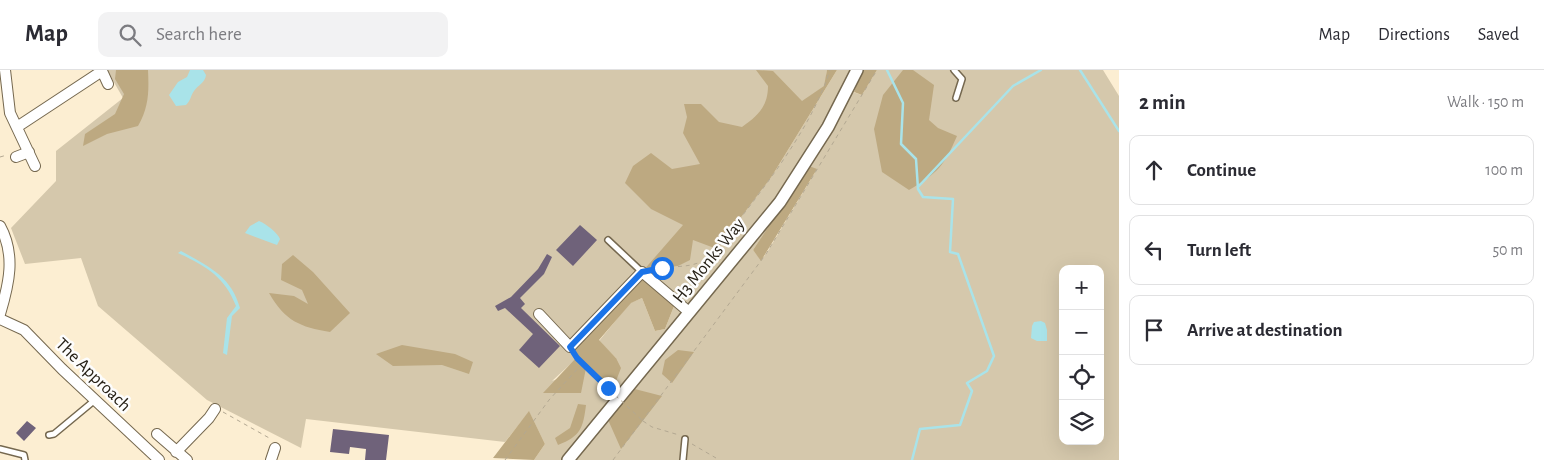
<!DOCTYPE html>
<html lang="en">
<head>
<meta charset="utf-8">
<style>
	:root { --surface:#fff; --page:#f2f2f3; --text:#2b2b33; --muted:#7c7c81; --line:#e1e1e2 }
	body { margin:0; font-family:"Alegreya Sans",sans-serif; background:var(--page); color:var(--text) }
	.controls { position:absolute; right:15px; bottom:15px; display:grid; overflow:hidden; border-radius:10px; box-shadow:0 5px 20px #0002 }
	.controls button { width:45px; height:45px; display:grid; place-items:center; padding:0; border:0; border-bottom:1px solid var(--line); background:var(--surface); color:var(--text); font:25px sans-serif }
	.stop { position:absolute; width:15px; height:15px; margin:-11px; border:4px solid #1a73e8; border-radius:50%; background:#fff }
	.stop.end { background:#1a73e8; border-color:#fff; box-shadow:0 1px 5px #0008 }
	.list { margin:0; padding:0; list-style:none }
	h2 { display:flex; justify-content:space-between; align-items:center; height:65px; margin:0; padding:0 20px; font-size:21px }
	h2 small { font-size:16px; font-weight:400; color:var(--muted) }
	.list li { display:grid; grid-template-columns:32px 1fr auto; gap:15px; align-items:center; box-sizing:border-box; height:70px; margin:0 10px 10px; padding:0 10px; border:1px solid var(--line); border-radius:10px }
	.list b { display:block; font-size:19px; white-space:nowrap }
	.list em { font-size:16px; font-style:normal; color:var(--muted) }
	.icon { flex:none; width:28px; height:28px; fill:none; stroke:currentColor; stroke-width:2; stroke-linecap:round; stroke-linejoin:round }
	.map { position:relative; flex:none; width:1119px; height:390px; overflow:hidden }
	header { display:flex; align-items:center; gap:30px; box-sizing:border-box; height:70px; padding:0 25px; background:var(--surface); border-bottom:1px solid var(--line) }
	header strong { font-size:24px }
	nav { display:flex; gap:28px; margin-inline-start:auto; font-size:18px }
	.search { width:350px; height:45px; background:var(--page); display:flex; align-items:center; gap:12px; box-sizing:border-box; padding:0 18px; border-radius:10px; color:var(--muted); font-size:19px }
	main { display:flex }
	aside { flex:1; background:var(--surface) }
	.map>svg:first-child { display:block }
</style>
</head>
<body>
<header>
<strong>Map</strong>
<div class="search"><svg class="icon" aria-label="search" viewBox="0 0 24 24"><circle cx="10" cy="10" r="6"/><path d="M15 15l6 6"/></svg>Search here</div>
<nav><a>Map</a><a>Directions</a><a>Saved</a></nav>
</header>
<main>
<div class="map">
<svg width="1119" height="390" viewBox="0 0 1119 390">
	<rect width="100%" height="100%" fill="#fceed2"/>
	<path fill="#d5c8ac" fill-rule="evenodd" d="M107,0h720l-2,16 -23,16 -140,166 16,-2 15,-26 79,-64 65,-106h13l-3,20 15,5 15,-25h226l16,26v364h-585l11,-16 -16,-32 -24,30 -199,-23 -5,29 -94,-48 -109,-94 -17,-48 -56,6 -14,-36 45,-47v-30l67,-53zM817,99l-51,85 -5,6 -8,-10 21,-30zM1063,199h37v172h-37zM642,203l34,28 -11,28 -10,2 -13,-33 -12,5 -31,38 17,17 -8,30 -22,-20 -34,13 25,-23z"/>
	<path fill="#bda981" d="M116,0h32c1,21 1,37 -10,56l-31,8 -24,12 2,-12 30,-20 9,-20 -9,-15z
		M756,0l17,1 29,30 22,-15 3,-16h10l-65,106 -55,73 -24,-9 -3,20 -12,6 -35,6 33,29 -11,28 -10,2 -13,-33 -11,5 -32,37 17,18 5,10 -5,13 -8,7 -22,-20 -5,25h-38l33,-35 -6,-11 72,-75 41,-47 -32,-16 -26,-26 8,-17 18,-13 21,16 28,-5 -17,-31 4,-16 -3,-13h17l18,18 23,5c16,-11 26,-21 26,-41z
		M862,0h15l-15,25 -8,-3z
		M903,0h10l21,15 -5,35 9,8 19,8c-13,30 -19,37 -48,54l-27,-18 -8,-43 9,-34z
		M809,96l8,3 -56,92 -8,-11z
		M293,185l20,17 37,41 -20,19c-30,-5 -45,-11 -61,-39l25,3 14,8 -6,-14 -21,-10 1,-16z
		M402,275l53,9 18,8 -4,12 -27,-9 -49,1 -17,-12z
		M678,280l16,2 -22,31 -10,-9 3,-14z
		M627,317l35,9 -41,53 -16,-36z
		M578,334l8,1c-3,23 -5,31 -28,40l-3,-7 15,-10z
		M529,341l16,33 -11,16 -41,-2z"/>
	<path fill="#a9e3e9" d="M190,0h13l3,5c-1,8 -8,10 -12,16 -4,6 -3,9 -8,14l-10,1 -7,-11 9,-13 9,-5z
		M259,151c7,3 18,11 21,18l-3,6 -32,-12 5,-7z
		M181,181c27,15 50,25 59,57l-8,8 -5,39 -4,-2 4,-35 9,-12c-11,-29 -30,-40 -58,-53z
		M1041,251l4,2 2,7v11h-10l-6,-3 1,-12 2,-4z"/>
	<g fill="none" stroke-linecap="round" stroke-linejoin="round">
		<path stroke="#a9e3e9" stroke-width="2.5" d="M887,0l16,33 -2,41 15,15 2,30 5,8 30,2 -3,53 8,2 36,102 -7,15 -20,12 5,8 -12,34 -40,4 -8,31
			M1080,0l39,61
			M918,117l95,-101 28,-16"/>
	</g>
	<path fill="#6f627a" d="M580,155l17,15 -24,26 -17,-16z
		M547,184l5,3 -8,17 -24,24 5,6 -4,4 39,38 -21,22 -20,-18 14,-16 -28,-26 -7,3 -3,-5 16,-9 27,-28z
		M27,351l9,7 -12,13 -8,-8z
		M333,359l56,6 -3,25h-21l1,-11 -16,-2 -1,7 -19,-2z"/>
	<g fill="none" stroke-linecap="round" stroke-linejoin="round">
		<defs>
			<path id="service" d="M954,0l8,9 -6,19
				M608,170l34,32
				M49,365l5,-1 41,-34
				M0,379l24,6 1,5
				M683,390l2,-21"/>
			<path id="minor" d="M5,0l5,43 25,53
				M17,57l85,-56 6,13
				M16,87l13,-5
				M0,156c16,29 9,58 0,88
				M539,244l31,33 72,-75 47,40
				M0,249l24,11 38,39 97,91
				M157,364l30,26
				M176,382l33,-34 6,-9
				M271,390l4,-12"/>
			<path id="tertiary" d="M568,390l212,-258 48,-75 29,-57"/>
		</defs>
		<use href="#service" stroke="#75684f" stroke-width="8"/>
		<use href="#minor" stroke="#75684f" stroke-width="12"/>
		<use href="#tertiary" stroke="#75684f" stroke-width="14"/>
		<path stroke="#b3a892" stroke-width="1" stroke-dasharray="4 4" stroke-linecap="butt" d="M0,87l7,-2
			M654,200c28,-7 42,2 63,-21 41,-55 92,-114 113,-179
			M575,285l7,9
			M223,342l48,27
			M643,351l9,6 27,8
			M692,374l24,14
			M505,390l44,-60 33,-36 4,4
			M613,390l153,-206 111,-184"/>
		<use href="#service" stroke="#fff" stroke-width="5"/>
		<use href="#minor" stroke="#fff" stroke-width="10"/>
		<use href="#tertiary" stroke="#fff" stroke-width="11"/>
		<path stroke="#b3a892" stroke-width="1" stroke-dasharray="4 4" stroke-linecap="butt" d="M586,298l57,53"/>
	</g>
	<g fill="none" stroke-linecap="round" stroke-linejoin="round">
		<path stroke="#1a73e8" stroke-width="6" d="M608,318l-31,-30 -7,-11 72,-75 20,-4"/>
	</g>
	<g text-anchor="middle" dominant-baseline="central" stroke-width="5" stroke-linejoin="round" paint-order="stroke">
		<g font-size="18" fill="#272117" stroke="#fdfdfd">
			<text transform="translate(709 191) rotate(-51)">H3 Monks Way</text>
			<text transform="translate(93 305) rotate(44)">The Approach</text>
		</g>
	</g>
</svg>
<div class="controls">
<button>+</button>
<button>−</button>
<button><svg class="icon" aria-label="locate" viewBox="0 0 24 24"><circle cx="12" cy="12" r="6"/><path d="M12 2v4M12 18v4M2 12h4M18 12h4"/></svg></button>
<button><svg class="icon" aria-label="layers" viewBox="0 0 24 24"><path d="M12 4l9 5-9 5-9-5zM3 14l9 5 9-5"/></svg></button>
</div>
<div class="stop" style="left:662px;top:198px"></div>
<div class="stop end" style="left:608px;top:318px"></div>
</div>
<aside>
<h2>2 min<small>Walk · 150 m</small></h2>
<ul class="list">
<li><svg class="icon" aria-label="ahead" viewBox="0 0 24 24"><path d="M12 20V5M6 11l6-6 6 6"/></svg><div><b>Continue</b></div><em>100 m</em></li>
<li><svg class="icon" aria-label="left" viewBox="0 0 24 24"><path d="M17 20v-9H6M10 6l-5 5 5 5"/></svg><div><b>Turn left</b></div><em>50 m</em></li>
<li><svg class="icon" aria-label="arrive" viewBox="0 0 24 24"><path d="M6 21V4h12l-3 4 3 4H6"/></svg><div><b>Arrive at destination</b></div></li>
</ul>
</aside>
</main>
</body>
</html>
